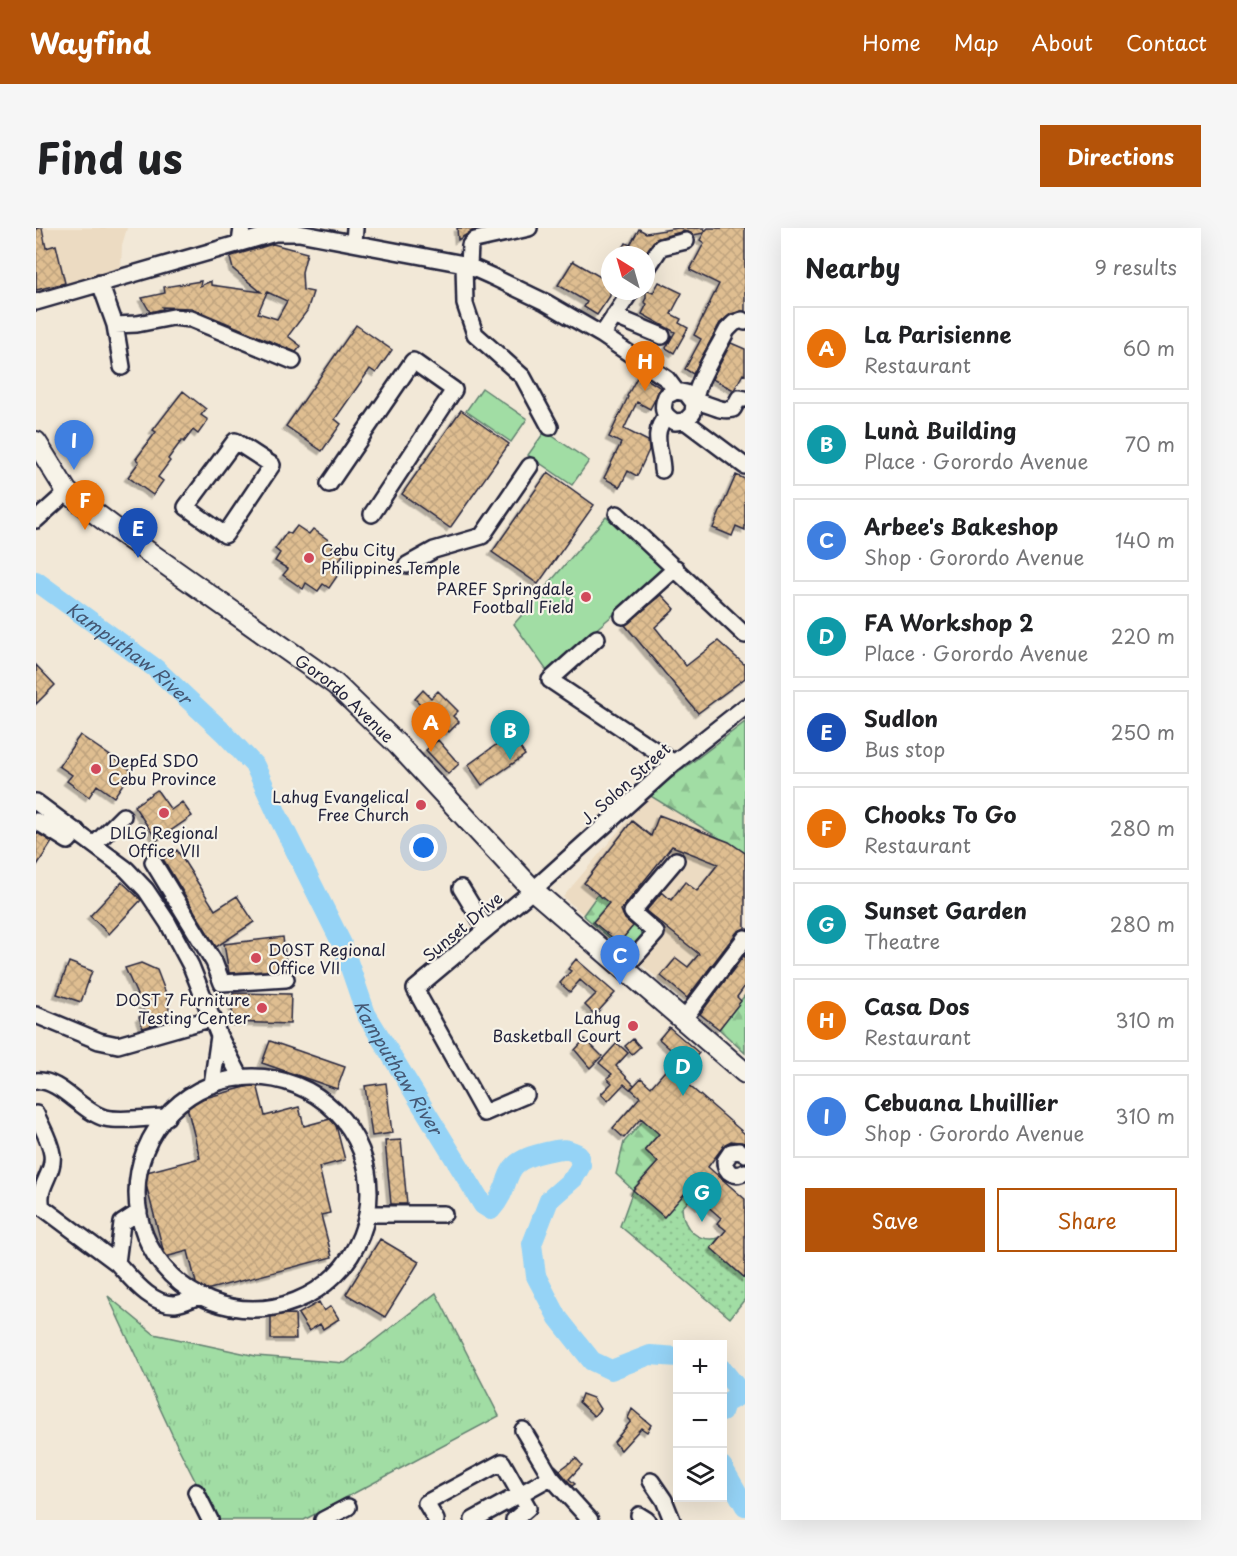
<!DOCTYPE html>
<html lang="en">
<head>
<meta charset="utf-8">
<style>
	:root { --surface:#fff; --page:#f6f6f6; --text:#202124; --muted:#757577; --line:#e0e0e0; --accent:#b45309 }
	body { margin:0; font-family:"Playpen Sans",sans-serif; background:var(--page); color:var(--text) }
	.controls { position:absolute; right:18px; bottom:18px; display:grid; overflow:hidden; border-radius:0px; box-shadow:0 6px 24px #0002 }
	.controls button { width:54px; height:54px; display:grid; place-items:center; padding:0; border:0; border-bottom:2px solid var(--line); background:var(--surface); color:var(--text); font:30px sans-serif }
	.compass { position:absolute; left:565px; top:18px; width:54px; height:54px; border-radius:50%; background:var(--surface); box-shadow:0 6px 24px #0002; rotate:323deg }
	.you { position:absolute; left:388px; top:620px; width:21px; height:21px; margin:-15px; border:4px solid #fff; border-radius:50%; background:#1a73e8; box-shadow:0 0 0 9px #1a73e833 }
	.badge { display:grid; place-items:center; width:39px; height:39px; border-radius:50%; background:var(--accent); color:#fff; font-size:20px; font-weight:700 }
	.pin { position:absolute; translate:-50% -50px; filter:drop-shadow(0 2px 3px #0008) }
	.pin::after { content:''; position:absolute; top:32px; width:21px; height:18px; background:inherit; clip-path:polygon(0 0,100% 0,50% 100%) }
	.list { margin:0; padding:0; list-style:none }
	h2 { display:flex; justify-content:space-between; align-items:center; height:78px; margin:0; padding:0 24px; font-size:26px }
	h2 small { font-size:20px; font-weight:400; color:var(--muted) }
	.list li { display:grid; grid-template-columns:39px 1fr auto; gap:18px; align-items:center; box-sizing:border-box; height:84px; margin:0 12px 12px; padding:0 12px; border:2px solid var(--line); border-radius:0px }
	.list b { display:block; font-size:22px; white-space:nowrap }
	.list p { margin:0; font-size:20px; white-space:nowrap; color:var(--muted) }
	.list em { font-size:20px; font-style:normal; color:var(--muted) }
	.actions { display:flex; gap:12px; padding:18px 24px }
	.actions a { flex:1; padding:14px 0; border:2px solid var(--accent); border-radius:0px; text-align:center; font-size:21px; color:var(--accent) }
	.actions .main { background:var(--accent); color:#fff }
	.icon { flex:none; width:33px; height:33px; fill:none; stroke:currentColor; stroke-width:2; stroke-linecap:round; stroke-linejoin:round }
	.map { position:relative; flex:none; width:709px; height:1292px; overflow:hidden; border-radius:0px }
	header { display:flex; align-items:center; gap:36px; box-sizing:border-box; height:84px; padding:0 30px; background:var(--accent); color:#fff }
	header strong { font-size:28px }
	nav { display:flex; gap:33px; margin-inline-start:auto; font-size:21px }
	.intro { display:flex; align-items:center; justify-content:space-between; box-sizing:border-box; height:144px; padding:0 36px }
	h1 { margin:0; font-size:42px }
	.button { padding:15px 27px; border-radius:0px; background:var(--accent); color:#fff; font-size:21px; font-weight:700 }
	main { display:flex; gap:36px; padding:0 36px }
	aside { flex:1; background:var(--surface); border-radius:0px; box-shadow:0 6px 24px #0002 }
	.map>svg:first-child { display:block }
</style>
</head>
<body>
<header>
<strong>Wayfind</strong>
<nav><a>Home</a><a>Map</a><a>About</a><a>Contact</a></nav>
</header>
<div class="intro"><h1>Find us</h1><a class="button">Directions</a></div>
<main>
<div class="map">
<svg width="709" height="1292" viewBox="0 0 709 1292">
	<defs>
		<pattern id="grass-tufts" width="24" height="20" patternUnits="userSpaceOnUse" patternTransform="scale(1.5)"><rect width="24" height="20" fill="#a1dda4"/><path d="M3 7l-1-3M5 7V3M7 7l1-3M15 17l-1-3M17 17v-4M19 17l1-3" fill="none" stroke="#8abd8e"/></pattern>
		<pattern id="forest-firs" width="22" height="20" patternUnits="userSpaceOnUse" patternTransform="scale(1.5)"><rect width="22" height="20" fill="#a1dda4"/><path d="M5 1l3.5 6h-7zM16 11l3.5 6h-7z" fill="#8abd8e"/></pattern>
		<pattern id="park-dots" width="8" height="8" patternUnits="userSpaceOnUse" patternTransform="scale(1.5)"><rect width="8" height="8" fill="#a1dda4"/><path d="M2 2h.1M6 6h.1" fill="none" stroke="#8abd8e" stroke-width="1.8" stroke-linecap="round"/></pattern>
		<pattern id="building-cross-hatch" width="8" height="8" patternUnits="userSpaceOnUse" patternTransform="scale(1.5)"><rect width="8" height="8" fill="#dfbe91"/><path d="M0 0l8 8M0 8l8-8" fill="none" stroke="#bfa37e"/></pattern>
		<filter id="shadow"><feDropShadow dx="-3.5" dy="3.5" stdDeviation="0" flood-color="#0004"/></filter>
	</defs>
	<rect width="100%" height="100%" fill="#f2e8d7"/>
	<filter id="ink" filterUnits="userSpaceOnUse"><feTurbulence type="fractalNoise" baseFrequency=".0167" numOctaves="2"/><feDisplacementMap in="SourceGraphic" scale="12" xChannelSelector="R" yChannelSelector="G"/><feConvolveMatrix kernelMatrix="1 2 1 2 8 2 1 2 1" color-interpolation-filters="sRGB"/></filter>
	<g filter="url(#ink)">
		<path fill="#ecdbc2" d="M0,0h91l-5,17 -1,24 -85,25z
			M613,567l96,59v141l-4,6 -22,-17 -22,28 -134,-115z"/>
		<path fill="url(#grass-tufts)" stroke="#628070" stroke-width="1.5" d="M400,1065l63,123 -195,104h-89l-38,-75 -69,-149 46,38 102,22 89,7z"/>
		<path fill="url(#forest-firs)" stroke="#628070" stroke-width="1.5" d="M709,494v132l-96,-59z
			M562,666l55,42 -19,23 -51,-44z
			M709,767v58l-26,-24z
			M630,867l-7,39 -14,16 13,13 -25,27 -17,-16 8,-32z"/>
		<path fill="url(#park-dots)" stroke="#628070" stroke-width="1.5" d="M640,957l15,13 -9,10c1,21 16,35 37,30l-8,10 34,30v21l-15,19 -110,-92 13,-36 31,27 10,-12 -9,-8z"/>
		<path fill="#a1dda4" stroke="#628070" stroke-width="1.5" d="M446,160l45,31 -16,23 -45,-31z
			M509,203l44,30 -17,24 -44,-30z
			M570,289l60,53 -119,101 -33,-47z"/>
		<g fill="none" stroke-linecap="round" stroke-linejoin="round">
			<g stroke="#95d3f6" stroke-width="20">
				<path id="s1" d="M0,353l119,87 69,65 31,33 23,50 64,128 24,70 117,191 8,5c26,-30 5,-47 55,-58 15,-3 18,-5 32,2l3,11 -7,13 -25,22 -17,44 4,32 22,42 34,43 19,9 39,-15 28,2"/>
				<path d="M686,1141l20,25 -17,9 -3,9"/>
				<path d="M686,1238l23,40"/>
			</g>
		</g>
		<path fill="url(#building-cross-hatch)" stroke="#22223b" stroke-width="1.5" fill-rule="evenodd" filter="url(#shadow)" d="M0,0h6l4,20 10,-3 9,38 -29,7z
			M421,0h27l-12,3 -14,9z
			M642,0h26l1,3 3,-3h37v83l-14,3 -11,9 -27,51 -8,-5 16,-30 -7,-4 25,-51 -29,-14 14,-27 -4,-3 4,-7 -11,2 -9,-4 -25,7 -6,4 -9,13h-25l7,-12 4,2 9,-16 7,4z
			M237,16l34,9 -5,19 1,18 10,2 -6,19 -19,25 13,10 -5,6 -105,-44 -29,-1 1,2 -13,3 -8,-14 23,-5 -1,-6 37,-6 -1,5 11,-5v4l50,7 -28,-23 -3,-11 2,-2zM231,64l20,9 -10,18 -19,-6z
			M537,33l29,17 8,-13v31l-13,19 -13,-8 3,-5 -29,-17z
			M623,54l23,11 -11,21 10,5 -2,4 9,5 -14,25 -8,-5 9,-16 -33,-18 5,-10 -3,-2 2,-4v-8l7,3z
			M320,97l36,25 -16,23 -6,-4 -35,50 6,5 -19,27 -36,-25z
			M695,115l14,6v26l-2,-1 -9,16 -22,-11z
			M603,146l22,14 -11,21 -13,-7 -13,27 24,12 1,9 -12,26 -9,-5 -8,16 -16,-9 17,-35 -12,-6 19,-40 -1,-1z
			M147,163l23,18 -5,6 7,5 -10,14 -5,-4 -9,12 -2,-2 -14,19 2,2 -12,16 5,4 -10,14 -25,-18 11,-15 -3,-3 20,-27 -3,-2z
			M425,182l48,34 -59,84 -48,-34z
			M512,244l46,33 -56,79 -46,-32z
			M700,247l9,4v51l-9,-4 -4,10 -19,-8z
			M261,298l12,8 4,-5 21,15 -2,4 11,7 -7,10 6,4 -13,19 -6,-4 -5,7 -12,-8 -3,6 -20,-14 5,-6 -13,-8 5,-8 -5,-4 12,-17 4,2z
			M626,367l13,14 -20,18 31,39 32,-25 27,24v13l-47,35 -73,-88z
			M0,437l19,20 -19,19z
			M387,462l8,8 7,-7 20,20 -5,5 6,6 -10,10 -34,-33z
			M475,506l14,21 -43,30 -14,-20z
			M44,507l52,36 -18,26 -17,-12 -8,12 -22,-16 5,-6 -13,-9z
			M402,512l21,24 -11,10 -22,-24z
			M121,562l14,20 11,-8 10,14 -35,24 -23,-34z
			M623,587l70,27 16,11v75l-8,4 -50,66 -26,-22 15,-18 12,9 11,-13 -53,-43 16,-19 9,8 14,-18 12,9 21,-27 -46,-18 -51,64 4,9 8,7 -14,17 -26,-21 16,-19 -25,-20 48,-62 19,15z
			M0,604l16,10 -16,25z
			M141,622l38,60 22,-14 17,26 -38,25 -53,-88z
			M86,654l19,18 -32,34 -19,-18z
			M247,709l4,33 -58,3 -5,-29z
			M709,726v32l-8,11 4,4 -22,28 -19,-15z
			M540,731l39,34 -20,22 -10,-10 11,-11 -16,-14 -10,12 -10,-9 11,-12 -3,-2z
			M33,734l23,9 -11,31 -24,-8z
			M105,735l16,7 13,34 -2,1 4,14 -29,9 -4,-11 7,-2 -21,-47z
			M197,765l58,1 -1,30 -58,-2z
			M633,799l30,26 -21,23 67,58v9l-14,-2 -6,3 -17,23 37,32v79l-34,-30 15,-18 -9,-7 4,-5 -17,-15 -3,4 -16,-14 -21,24 -31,-27 25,-28 -13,-12 14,-16 -18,-16 -17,20 -11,-10 27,-31 -9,-8 10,-11 10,9 27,-31 -19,-17z
			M549,811l17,17 -12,12 -15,-18z
			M597,811l7,8 -8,7 -7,-8z
			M234,813l75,26 -8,22 -75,-26z
			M581,815l11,10 -12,13 18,19 -4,4 -6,-5 -16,17 -7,-7 11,-11 -5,-5 5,-4 -13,-11z
			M350,855l6,50 -20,3 -7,-50z
			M221,856l8,32 34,-9 5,19 30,-8 11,42 -26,7 11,46 -9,2 11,42 -126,33 -9,-3 -9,-36 -23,6 -22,-84 57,-15 -14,-55z
			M365,912l6,64h-16l-6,-63z
			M344,1011l39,23 -34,55 -39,-23z
			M283,1074l5,9 7,-5 8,13 -16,10 -3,-5 -11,7 -11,-17z
			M259,1086l1,25h-25v-24z
			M546,1166l11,4 7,11 -6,7 -15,-14z
			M596,1181l19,16 -4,7 -6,-4 -20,22 -7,-8 17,-21 -3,-3z
			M540,1230l6,7 -13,14 6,5 -3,2 -17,-21 5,5z"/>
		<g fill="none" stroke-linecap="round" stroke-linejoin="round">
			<defs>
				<path id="minor" d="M204,15l2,-15
					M318,15l1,-15
					M428,36l1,40 10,30 48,43 27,50
					M433,38l1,-21 5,-5 54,-12
					M610,42l15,-23 25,-6
					M64,55l15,42 7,42
					M0,74l239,-69h24l165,31 27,12 54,26 57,33 65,44 9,12
					M578,88l48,20
					M709,94l-3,-2 -8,3 -7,7c-13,26 -33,53 -34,83l-8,8 -10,1c-12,-7 -14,-13 -9,-26l10,-5 10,2 7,9c15,-1 25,11 40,7l6,-11 6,1
					M79,97l22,-1 36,-7 18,2 102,42
					M566,107l29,-44
					M649,193l60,45
					M199,213l37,24 -47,70 -39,-28z
					M626,242c0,-18 -12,-37 4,-53
					M293,256l84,-123 41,29 -82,124
					M581,286l128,121
					M0,292l31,-28
					M371,337l27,-15 48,-14 48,-70
					M587,388l53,-48
					M561,410l-47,42 124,83
					M0,574l90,67 20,21 22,33 23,43 28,70 22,42
					M0,593l32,20 9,-10
					M59,616l28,-28
					M117,634l61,100 8,21 64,-4
					M425,660l25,41
					M588,741l32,-36 -24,-21 44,-52
					M0,787l63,26 19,4 95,-27
					M647,792l62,-82
					M101 965a116 116 0 1 1 232 0a116 116 0 1 1-232 0Z
					M0,853c23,-3 47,32 69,37 17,4 44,-1 62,-1
					M176,857l7,-49
					M490,867l-42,18 -69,-124 118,-99 141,-127 71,-56
					M0,886c5,12 14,26 16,40 3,20 -16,32 -10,53l75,56
					M709,926l-6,-3 -8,1 -6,9c0,12 10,17 20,11
					M103,984l-17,11 -5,40c15,16 34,42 58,41 8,-1 16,-5 24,-8
					M331,986h77
					M487,1202l28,47 39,43
					M615,1253l13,19 8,20
					M160,1264l14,28
					M603,1287l8,5
					M287,1292l25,-13
					M400,1292l-10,-17 76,-41 26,46 -14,12
					M437,1292l78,-43"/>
				<g id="major">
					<path id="s2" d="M0,214l31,50 53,40 215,152 64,62 134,144 212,183"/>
				</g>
			</defs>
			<use href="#minor" stroke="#22223b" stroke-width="20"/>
			<use href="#major" stroke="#22223b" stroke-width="24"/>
			<use href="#minor" stroke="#f7f3e8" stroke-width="15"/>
			<use href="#major" stroke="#f7f3e8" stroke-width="20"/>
		</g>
	</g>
	<g fill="#d1495b" stroke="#f7f3e8" stroke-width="2">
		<circle cx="273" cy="330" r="6"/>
		<circle cx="550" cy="369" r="6"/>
		<circle cx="60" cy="541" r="6"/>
		<circle cx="385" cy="577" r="6"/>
		<circle cx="128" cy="585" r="6"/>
		<circle cx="220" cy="730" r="6"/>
		<circle cx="226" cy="780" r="6"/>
		<circle cx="597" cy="798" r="6"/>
	</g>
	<g text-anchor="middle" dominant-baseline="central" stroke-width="4.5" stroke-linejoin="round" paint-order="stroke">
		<g font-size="16" fill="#22223b" stroke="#f7f3e8" text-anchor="end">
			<text x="285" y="321" text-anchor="start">Cebu City<tspan x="285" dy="18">Philippines Temple</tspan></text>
			<text x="538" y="360">PAREF Springdale<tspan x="538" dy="18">Football Field</tspan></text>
			<text x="72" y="532" text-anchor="start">DepEd SDO<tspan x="72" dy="18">Cebu Province</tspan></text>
			<text x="373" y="568">Lahug Evangelical<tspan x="373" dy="18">Free Church</tspan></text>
			<text x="128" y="604" text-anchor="middle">DILG Regional<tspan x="128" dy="18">Office VII</tspan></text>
			<text x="232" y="721" text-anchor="start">DOST Regional<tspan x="232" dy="18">Office VII</tspan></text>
			<text x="214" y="771">DOST 7 Furniture<tspan x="214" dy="18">Testing Center</tspan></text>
			<text x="585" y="789">Lahug<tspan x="585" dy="18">Basketball Court</tspan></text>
		</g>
		<g font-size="16" fill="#22223b" stroke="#f7f3e8">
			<text stroke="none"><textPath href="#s2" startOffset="405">Gorordo Avenue</textPath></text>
			<text transform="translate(589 555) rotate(-42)">J. Solon Street</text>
			<text transform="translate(426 698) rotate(-40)">Sunset Drive</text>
		</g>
		<g font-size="18" font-style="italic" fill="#445773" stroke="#f7f3e8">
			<text stroke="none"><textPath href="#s1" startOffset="118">Kamputhaw River</textPath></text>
			<text stroke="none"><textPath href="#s1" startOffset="622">Kamputhaw River</textPath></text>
		</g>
	</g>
</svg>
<div class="controls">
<button>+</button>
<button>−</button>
<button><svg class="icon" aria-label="layers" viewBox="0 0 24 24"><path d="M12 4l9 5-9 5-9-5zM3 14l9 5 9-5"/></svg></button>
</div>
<svg class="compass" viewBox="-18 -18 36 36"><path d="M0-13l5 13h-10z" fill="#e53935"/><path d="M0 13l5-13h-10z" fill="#757577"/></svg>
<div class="you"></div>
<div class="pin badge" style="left:395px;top:524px;background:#e8710a">A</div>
<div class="pin badge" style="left:474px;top:532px;background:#0f9aa8">B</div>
<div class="pin badge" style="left:584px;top:757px;background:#3f7fe0">C</div>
<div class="pin badge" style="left:647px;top:868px;background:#0f9aa8">D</div>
<div class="pin badge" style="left:102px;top:330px;background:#1a4fb4">E</div>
<div class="pin badge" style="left:49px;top:302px;background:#e8710a">F</div>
<div class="pin badge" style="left:666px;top:994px;background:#0f9aa8">G</div>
<div class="pin badge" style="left:609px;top:163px;background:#e8710a">H</div>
<div class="pin badge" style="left:38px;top:242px;background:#3f7fe0">I</div>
</div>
<aside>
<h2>Nearby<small>9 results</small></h2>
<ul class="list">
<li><span class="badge" style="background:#e8710a">A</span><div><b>La Parisienne</b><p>Restaurant</p></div><em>60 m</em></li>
<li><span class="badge" style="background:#0f9aa8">B</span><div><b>Lunà Building</b><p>Place · Gorordo Avenue</p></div><em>70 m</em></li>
<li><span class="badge" style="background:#3f7fe0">C</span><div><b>Arbee's Bakeshop</b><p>Shop · Gorordo Avenue</p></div><em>140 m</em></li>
<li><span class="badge" style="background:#0f9aa8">D</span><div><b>FA Workshop 2</b><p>Place · Gorordo Avenue</p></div><em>220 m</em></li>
<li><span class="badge" style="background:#1a4fb4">E</span><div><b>Sudlon</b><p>Bus stop</p></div><em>250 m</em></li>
<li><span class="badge" style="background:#e8710a">F</span><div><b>Chooks To Go</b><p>Restaurant</p></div><em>280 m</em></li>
<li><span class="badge" style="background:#0f9aa8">G</span><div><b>Sunset Garden</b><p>Theatre</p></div><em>280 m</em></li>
<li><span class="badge" style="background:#e8710a">H</span><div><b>Casa Dos</b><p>Restaurant</p></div><em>310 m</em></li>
<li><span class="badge" style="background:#3f7fe0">I</span><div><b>Cebuana Lhuillier</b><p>Shop · Gorordo Avenue</p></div><em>310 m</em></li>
</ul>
<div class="actions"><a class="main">Save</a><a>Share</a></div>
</aside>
</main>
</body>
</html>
